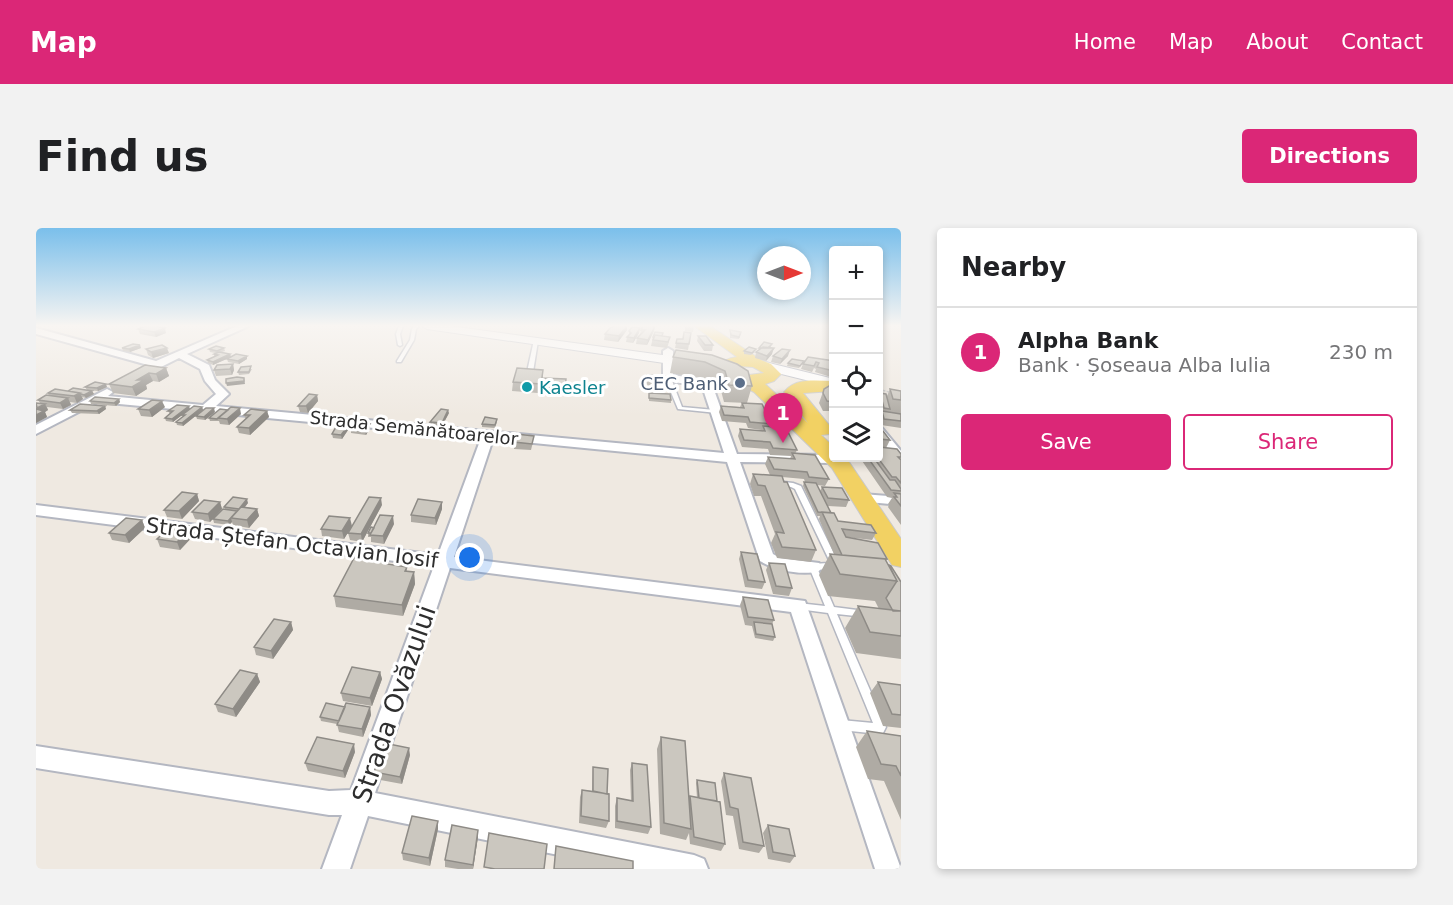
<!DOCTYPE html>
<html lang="en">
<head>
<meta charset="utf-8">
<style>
	:root { --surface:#fff; --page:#f2f2f2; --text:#202124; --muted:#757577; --line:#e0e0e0; --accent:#db2777 }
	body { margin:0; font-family:"DejaVu Sans",sans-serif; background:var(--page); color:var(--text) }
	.controls { position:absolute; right:18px; top:18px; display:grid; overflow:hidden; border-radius:6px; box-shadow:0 3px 9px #0003 }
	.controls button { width:54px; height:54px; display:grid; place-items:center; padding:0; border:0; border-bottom:2px solid var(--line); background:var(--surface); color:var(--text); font:30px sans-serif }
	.compass { position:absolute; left:721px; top:18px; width:54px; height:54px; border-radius:50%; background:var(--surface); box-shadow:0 3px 9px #0003; rotate:90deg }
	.you { position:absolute; left:434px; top:330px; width:21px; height:21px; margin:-15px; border:4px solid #fff; border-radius:50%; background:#1a73e8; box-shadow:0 0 0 9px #1a73e833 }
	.badge { display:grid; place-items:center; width:39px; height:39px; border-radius:50%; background:var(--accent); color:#fff; font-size:20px; font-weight:700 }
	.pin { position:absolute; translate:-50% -50px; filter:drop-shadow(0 2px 3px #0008) }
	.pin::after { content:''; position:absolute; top:32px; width:21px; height:18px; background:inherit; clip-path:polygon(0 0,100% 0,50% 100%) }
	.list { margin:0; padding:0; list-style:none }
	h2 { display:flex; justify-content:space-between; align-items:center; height:78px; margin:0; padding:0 24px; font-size:26px }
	h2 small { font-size:20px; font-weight:400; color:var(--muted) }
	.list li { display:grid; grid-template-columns:39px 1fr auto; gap:18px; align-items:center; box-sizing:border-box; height:90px; padding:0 24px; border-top:2px solid var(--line) }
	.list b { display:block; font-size:22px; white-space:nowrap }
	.list p { margin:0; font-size:20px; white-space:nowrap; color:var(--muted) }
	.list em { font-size:20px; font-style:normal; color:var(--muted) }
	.actions { display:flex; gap:12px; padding:18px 24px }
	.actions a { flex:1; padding:14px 0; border:2px solid var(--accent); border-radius:6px; text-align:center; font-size:21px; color:var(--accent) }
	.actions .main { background:var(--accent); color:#fff }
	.icon { flex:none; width:33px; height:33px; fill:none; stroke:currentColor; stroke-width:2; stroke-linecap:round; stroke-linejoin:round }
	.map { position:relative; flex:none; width:865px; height:641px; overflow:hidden; border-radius:6px }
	header { display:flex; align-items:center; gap:36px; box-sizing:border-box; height:84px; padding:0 30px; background:var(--accent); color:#fff }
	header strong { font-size:28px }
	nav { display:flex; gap:33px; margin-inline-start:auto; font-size:21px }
	.intro { display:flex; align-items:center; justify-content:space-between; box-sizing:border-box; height:144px; padding:0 36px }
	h1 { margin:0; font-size:42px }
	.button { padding:15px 27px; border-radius:6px; background:var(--accent); color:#fff; font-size:21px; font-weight:700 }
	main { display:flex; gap:36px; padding:0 36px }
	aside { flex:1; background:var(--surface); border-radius:6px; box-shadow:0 3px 9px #0003 }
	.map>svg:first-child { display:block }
</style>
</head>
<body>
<header>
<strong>Map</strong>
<nav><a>Home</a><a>Map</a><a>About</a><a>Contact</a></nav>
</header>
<div class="intro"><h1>Find us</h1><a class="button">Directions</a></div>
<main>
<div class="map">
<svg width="865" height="641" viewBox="0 0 865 641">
	<rect width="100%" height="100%" fill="#efe9e1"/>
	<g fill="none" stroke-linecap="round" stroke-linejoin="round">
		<defs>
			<path id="service" d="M363,98h4l-3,8 2,11 -2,1 -2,-1 -2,-11z
				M378,98h5l-3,3 -2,11 -13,22h-4v-1l13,-21 2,-11z
				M498,112l4,1 -5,31 -3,2 -3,-2z
				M630,149l5,1 11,29 33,3 3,2 -1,1 -39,-4 -13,-31z
				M739,253l18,2 8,3 37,76 -4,6 -16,2 16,37 31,4 3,1 2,2 -2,2 -3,1 -28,-3 49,113 -3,6 -4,1 -38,-4 -4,-2 -2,-3 2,-3 4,-2 32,3 -45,-110 -30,-4 -3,-1 -2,-2 2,-2 3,-1 27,3 -16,-39 4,-3 15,-1 2,-1 -35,-73 -4,-2 -16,-2 -1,-2z"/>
			<path id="minor" d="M201,98h12l-62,28 22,11 6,15 14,14 -13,12 508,47 -21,-64c-12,-9 -29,-3 -40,-11v-27l5,-3 5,3v24l32,5 8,7 24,67 97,1v3h6l-1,4 -5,1 -94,-1 33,92 7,4 39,5 3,4 -3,4c-17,5 -44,-1 -59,-10l-33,-99 -234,-23 -39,118 351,44 96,268h-26l-84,-257 -341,-44 -75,225 319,62 10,4 4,10h-81l-259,-53 -18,53h-28l20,-54h-13l-293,-47v-22l293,45 22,-1 83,-224 -398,-51v-10l402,50 43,-117 -383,-36 -62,32v-9l71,-36 6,3 -5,4 95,9 13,-11 -11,-13 -5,-12 -21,-11 -44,22 -4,-1v-4l17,-10 -112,-31v-6l120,33z
				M842,199l4,1 19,23v12c-14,-4 -23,-23 -23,-36z
				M826,266l39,3v8l-44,-4 -2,-3 2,-3z"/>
			<path id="tertiary" d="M386,98h28l249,34 6,4 -6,4 -272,-39z
				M729,134l69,17v8l-73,-18v-6z"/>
			<path id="primary" d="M658,98h16l51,34 10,4 10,10 -7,7 -9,3 43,39 -24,-31c12,-15 32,-11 50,-11v10l-31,2 30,37 -3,4 -9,1 13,12v11h12l3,4 52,77v28l-9,-2 -60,-97 -78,-76 -31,-16 -6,-8c5,-7 11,-10 20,-11zM701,138l16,1 11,6 -15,2 -15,-7z"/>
		</defs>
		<use href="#service" stroke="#b4b7c1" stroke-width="3"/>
		<use href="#minor" stroke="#b4b7c1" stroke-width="4"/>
		<use href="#tertiary" stroke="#b4b7c1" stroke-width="2"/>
		<use href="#primary" stroke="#c9c9c9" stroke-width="2"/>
		<path stroke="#c9c9c9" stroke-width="1.5" stroke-dasharray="3 1.5" stroke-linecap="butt" d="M842,161l11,3"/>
		<use href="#service" fill="#fff" fill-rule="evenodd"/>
		<use href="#minor" fill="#fff" fill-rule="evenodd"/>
		<use href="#tertiary" fill="#fff" fill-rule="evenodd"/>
		<use href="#primary" fill="#f2d163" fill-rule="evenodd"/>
	</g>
	<path fill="#afaba4" d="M578,98h13v4l-9,12 -14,-2 1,-6z
		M649,98h9l-1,6 -8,-1z
		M604,100l-1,5 -6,10 -7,-1 1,-5 2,-2v-4z
		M102,101l28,4 -10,4 -16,-3z
		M605,102l13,1 -7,14 -11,-1 1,-6 4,-3h-1z
		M694,102l11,2 -2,7 -9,-1z
		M655,105l-3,17 -13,-2 2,-9h5z
		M626,108l7,6 -2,6 -16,-2 2,-9z
		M662,108l15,9 -1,6h-8l-7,-10z
		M736,116l-2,4 2,6 -6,7 -11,-3 1,-6 3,-2v-2z
		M86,120h19l-11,4 -7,-1z
		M188,120l1,3 -3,1 8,2 1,3 -18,8 -5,-2 -1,-3 7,-3v-3l1,-1 -5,-1 -1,-3z
		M110,121l23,4 -16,5 -5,-3z
		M708,123l11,1 -4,3 -7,-1z
		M676,127l40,31 -5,17 -23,-1 -4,-15 -19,-9 -31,-5 3,-16z
		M211,128v3l-8,5 -11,-2 -1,-3z
		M737,128h15l-8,8 -9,-2z
		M798,133v12l-3,4 -16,-5 1,-3 -2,-1 -2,4 -11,-3 2,-5z
		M752,135l14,1 -3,4 -12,-2z
		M197,136l1,6 -2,5 -16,1 -2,-6z
		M130,140l3,8 -10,6 -6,-1 -7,4 1,4 -11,7 -23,-3 -4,-9z
		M216,141l-3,5 -10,1 -1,-3z
		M507,142v8l23,1 -2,16 -52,-4 1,-9z
		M611,147l20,7 -1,6 -18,-1 -2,-6z
		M798,157v34l-5,-8h-6l-4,-8 5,-14z
		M49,159h22l-9,4 -11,-1z
		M854,161l11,2v37l-20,-3 -2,-8 1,-4 -1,-8v-8l1,-4 7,3z
		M32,163h24l2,3 -8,4 -4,-1 1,2 -6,4 -7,-1 1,3 -8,4 -16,-2 1,3 -3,2 2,5 -11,6v-20h4l-2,-3 11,-4 -1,-3z
		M613,165l22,7v3l-22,-2z
		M281,167l1,6 -10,12 -8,-1 -2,-6z
		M83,171l1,3 -4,4 -25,-2 -1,-3z
		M706,175l30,21 -1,2 26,24 -2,4 34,25 -4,7 -8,-1 3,6 2,-4 27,13 -3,7 -18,-1 3,7 7,8 38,12 -4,7 -26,-3 41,22 -1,2 15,21v77l-45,-6 -11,-25 13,-22 21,3 -4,-8 -47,-5 -9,-21 11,-21h4l-15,-35 1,-3h-3l-14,-30 1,-4h1l-1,-3 -22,-2 34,73 -5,12 -34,-4 -6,-15 4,-9 -14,-38h-7l-4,-12 3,-10 17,1 -5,-11 3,-7 22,2 1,-3 -21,-1 -2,-6 -26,-2 -4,-11 2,-7 21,2v-1l-13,-2 -2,-5 -24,-2 -3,-9 2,-6 19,1z
		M69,178l1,3 -7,5 -27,-1 -2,-3z
		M129,179l-13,10 -11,-1 -3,-7z
		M166,179l1,3 -20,16 -6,-1 -1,-3 7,-5 -1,-2 -9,7 -7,-1 -1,-3 5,-4 -2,-3z
		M231,183l2,6 -19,18 -11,-2 -2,-6 9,-8 -2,-4z
		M179,184l-10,8 -8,-1 -1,-3z
		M413,185l-7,13 -11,-1 -1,-3z
		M205,186l-12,11 -9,-1 -1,-3h-9l-1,-3z
		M316,193v3l-10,15 -9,-1 -1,-4z
		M461,194l-2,6 -13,-1v-3z
		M334,200l-4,7 -15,-2v-3z
		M843,203l11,9 -4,8 15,6v71l-13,-18 1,-2 -1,-1 4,-6 -5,-1 -27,-39h19z
		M478,214h19l-2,8 -17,-1z
		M161,266l2,7 -17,18 -15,-2 -3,-7z
		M184,274l2,7 -12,13 -15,-3 -3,-7z
		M406,274v7l-6,16 -25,-3v-7z
		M212,275l-3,4 12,2 2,7 -10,12 -16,-3 -1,-3 -3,3 -15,-2 -1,-4 12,-10 -1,-2z
		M346,277l-20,37 -12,-2 -2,-7z
		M106,292l3,8 -16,15 -17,-3 -3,-7z
		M358,296l-10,20 -13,-2v-5h-3v-4l6,-5z
		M157,298l2,8 -15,16 -20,-3 -3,-8z
		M316,298l-8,13 -22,-3 -1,-7z
		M705,324l24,30 -3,7 -17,-2 -6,-28z
		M733,335l23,25 -3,8 -16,-2 -7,-24z
		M371,339v5h7l1,12 -12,32 -67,-9 -2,-11z
		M707,369l31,23 -2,4 3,13 -2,4 -18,-3 -3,-12 -7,-1 -5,-20z
		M255,394l2,8 -20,29 -17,-4 -2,-8z
		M344,444l2,7 -10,27 -29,-5 -2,-8z
		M221,446l3,8 -24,35 -18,-5 -3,-8z
		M842,454l23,3v43l-18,-2 -13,-33z
		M309,479h25l1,8 -8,22 -24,-5 -2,-8 -16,-3 -1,-4z
		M831,503l34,5v84l-17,-39 -16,-2 -12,-32z
		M625,509l28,62 1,-3 7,2 -1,-15 1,-3 20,21 8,43 -4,7 -31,-7 -1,-11 -3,7 -26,-6 -3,-85z
		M319,524l-10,26 -37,-7 -3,-8z
		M374,527l-8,29 -27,-5 -1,-7z
		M596,535l19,64 -3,7 -33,-6v-22l2,-8 14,3 -1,-31z
		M557,539l14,27 2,27 -3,7 -27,-5 1,-26 2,-7 10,1z
		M688,545l40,73 -5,7 -20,-4 -6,-33 -7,-1 -5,-34z
		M402,593v8l-8,37 -27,-6 -1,-7z
		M732,597l27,31 -5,7 -22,-4 -5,-26z
		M442,602v7l-5,32h-15l-13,-2v-7z"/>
	<path fill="#8e8b86" d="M591,98v4l-9,12 1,-6z
		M619,98l-1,5 -7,14 1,-5z
		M129,100l1,5 -10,4 -2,-5z
		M604,100l-1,5 -6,10 1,-5z
		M104,117l1,3 -11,4 -1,-3z
		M131,120l2,5 -16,5 -2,-6z
		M738,120l-2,6 -6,7 1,-5z
		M754,122l-2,6 -8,8 2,-5z
		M194,126l1,3 -18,8v-3z
		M211,128v3l-8,5 -1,-3z
		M197,136l1,6 -2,5 -2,-6z
		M130,140l3,8 -10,6 -3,-8z
		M113,145l4,8 -7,4 1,4 -11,7 -4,-9 5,-7z
		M208,150l1,6 -18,2 -1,-3z
		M70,156l1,3 -9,4 -1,-3z
		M56,163l2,3 -8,4 -2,-3z
		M44,165l3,6 -6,4 -3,-7z
		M281,167l1,6 -10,12 -2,-7z
		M32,170l3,7 -8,4 -3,-6z
		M83,171l1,3 -4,4 -2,-3z
		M126,173l3,6 -13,10 -3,-7z
		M9,176l3,6 -3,2 2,5 -11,6v-8l3,-2 -2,-5z
		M69,178l1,3 -7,5 -2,-3z
		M153,178l1,3 -17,13 -1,-3z
		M166,179l1,3 -20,16 -1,-3z
		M178,180l1,4 -10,8 -1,-3z
		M204,180l1,6 -12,11 -2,-6z
		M412,182l1,3 -7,13v-3z
		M231,183l2,6 -19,18 -1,-7z
		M316,193v3l-10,15 -1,-4z
		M334,196v4l-4,7 -1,-4z
		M161,266l2,7 -17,18 -3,-8z
		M345,270l1,7 -20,37 -1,-8z
		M211,271l1,4 -8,10 -1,-4z
		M184,274l2,7 -12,13 -2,-8z
		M406,274v7l-6,16 -1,-7z
		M221,281l2,7 -10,12 -2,-8z
		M357,288l1,8 -10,20 -1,-8z
		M195,290l1,4 -3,3 -1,-4z
		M314,290l2,8 -8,13 -2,-8z
		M106,292l3,8 -16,15 -4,-8z
		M157,298l2,8 -15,16 -3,-8z
		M378,344l1,12 -12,32 -1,-11z
		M255,394l2,8 -20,29 -2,-8z
		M344,444l2,7 -10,27 -2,-8z
		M221,446l3,8 -24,35 -3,-8z
		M334,479l1,8 -8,22 -1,-8z
		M318,516l1,8 -10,26 -2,-7z
		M373,520l1,7 -8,29 -2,-7z
		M402,593v8l-8,37 -1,-8z
		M442,602v7l-5,32v-4z"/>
	<path fill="#cbc7bf" stroke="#8e8b86" stroke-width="1.5" d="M109,98h11l9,2 -11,4 -16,-3z
		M578,98h13l-8,10 -14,-2 5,-6z
		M607,98h12l-7,14 -11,-2 8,-8h-4z
		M596,99l8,1 -6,10 -7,-1 4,-4 -2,-2z
		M694,102l11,2 -2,5 -8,-2z
		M619,104l8,1 -1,3 -7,-1 -1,2h-1z
		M648,104l7,1 -2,11 -13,-1 1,-4h6z
		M619,107l15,2 -2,5 -15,-2z
		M662,108h8l7,9h-8z
		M728,114l8,2 -4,4h-9z
		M97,116l7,1 -11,4 -7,-1z
		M126,117l5,3 -16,4 -5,-3z
		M180,118l8,2 -7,3 -8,-2z
		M713,119l7,2 -4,4 -8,-2z
		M727,119l11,1 -7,8 -11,-4z
		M746,121l8,1 -8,9 -9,-3z
		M640,122l36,5 25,9 11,7 4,15 -23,-1 -4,-14 -20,-9 -32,-5z
		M183,124l11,2 -17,8 -6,-2 11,-5 -4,-1z
		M200,126l11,2 -9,5 -11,-2z
		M772,129l26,4v10l-17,-4 2,-4 -3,-1 -2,4 -11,-2z
		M756,131l12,2 -4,5 -12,-3z
		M197,136l-3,5 -16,1 3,-5z
		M109,137l21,3 -10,6 -7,-1 -12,7h7l-12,7 -23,-3z
		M215,138l-2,6h-11l3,-5z
		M481,140l26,2 -2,14 -28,-2z
		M611,147l18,1 2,6 -18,-1z
		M201,149l7,1v3l-18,2v-4z
		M506,150l24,1 -1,10 -25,-2z
		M59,154l11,2 -9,4 -12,-1z
		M798,157v17l-7,-1 -4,-8 1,-4 5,-3z
		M37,160l19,3 -8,4 -3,-1 -1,-1 -12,-2z
		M19,161l25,4 -6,3 -26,-3z
		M854,161l11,2v9l-8,-1z
		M613,165l21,1 1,6 -22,-2z
		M844,165l6,1 4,15 -6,-1z
		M273,166l8,1 -11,11h-8z
		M10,167l22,3 -8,5 -22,-3z
		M59,169l24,2 -5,4 -24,-2z
		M116,172l10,1 -13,9 -11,-1z
		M0,175l9,1 -8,4z
		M706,175l20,1 10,20 -22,-2 -2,-5 -24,-2 -3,-9 23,2z
		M44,176l25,2 -8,5 -27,-1z
		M141,177l12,1 -17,13 -7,-1 8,-7h-5z
		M158,178l8,1 -20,16 -6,-1 9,-7h-3z
		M195,179l9,1 -13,11 -9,-1z
		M170,180h8l-10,9 -8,-1z
		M0,181l8,2 -8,4z
		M184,181l8,1 -11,9 -8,-1z
		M215,181l16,2 -18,17 -12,-1 13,-12h-6z
		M405,181l7,1 -6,13 -12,-1z
		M846,183l19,3v7l-17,-2z
		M449,189l12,2 -2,6 -13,-1z
		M304,192l12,1 -11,14 -9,-1z
		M320,195l14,1 -5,7 -14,-1z
		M727,198l23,2 11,22 -24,-2 -3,-6 -26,-2 -4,-11 25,2z
		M843,203h4l7,9 -11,-1z
		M480,206l18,2 -2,8 -18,-2z
		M843,219l18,2 4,5v3h-3l3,3v23l-5,-6h-4l-14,-19z
		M756,225l23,2 14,24 -20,-2 -2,-5 -33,-3 -6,-12 27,2z
		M832,230h6l16,22h5l6,9v2l-10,-1z
		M717,246l29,2 2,6h3l29,68 -34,-3 -6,-15 8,1 -19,-47 -7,-1z
		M768,254l12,1 15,30 -13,-1z
		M786,259l20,1 7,12 -21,-2z
		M146,264l15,2 -18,17 -15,-1z
		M858,265l7,1v12l-7,-9h3z
		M197,269l14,2 -8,10 -15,-2z
		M333,269l12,1 -20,36 -13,-1z
		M382,271l24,3 -7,16 -24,-3z
		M168,272l16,2 -12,12 -16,-2z
		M205,279l16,2 -10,11 -16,-2z
		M187,281l14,2 -9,10 -15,-2z
		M786,284l12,1 4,8 33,4 5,8 -34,-4 4,8 32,6 9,16 -45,-4z
		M344,287l13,1 -10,20 -13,-1z
		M293,288l21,2 -8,13 -21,-2z
		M90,290l16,2 -17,15 -16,-2z
		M137,296l20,2 -16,16 -20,-3z
		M335,299l3,1 -3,5h-3z
		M705,324l16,2 8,28 -17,-2z
		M794,326l55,5 12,22 -57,-7z
		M318,330l34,4 -1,2 20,3 -2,4 9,1 -12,33 -68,-9z
		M733,335l16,1 7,24 -16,-2z
		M853,337l2,1 10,16v29h-8l-7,-13 11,-17z
		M707,369l25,3 6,20 -26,-3z
		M822,378l43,5v25l-31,-4z
		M238,391l17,3 -20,29 -17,-4z
		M718,394l18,2 3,13 -19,-3z
		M316,439l28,5 -10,26 -29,-5z
		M204,442l17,4 -24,35 -18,-5z
		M842,454l23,3v30l-9,-1z
		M290,475l19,4 -6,14 -19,-4z
		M310,475l24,4 -8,22 -25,-4z
		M831,503l34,5v40l-5,-10 -15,-2z
		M281,509l37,7 -11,27 -38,-8z
		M625,509l24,4 6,88 -27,-6z
		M348,515l25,5 -9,29 -26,-5z
		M596,535l15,2 4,62 -34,-6v-23l16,3z
		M557,539l15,2 -1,25 -14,-3z
		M688,545l27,5 13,68 -21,-4 -5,-33 -8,-2z
		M661,552l18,3 2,18 -18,-3z
		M546,562l27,4v27l-28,-5z
		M654,568l30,6 5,42 -31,-7z
		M376,588l26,5 -9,37 -27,-5z
		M416,597l26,5 -5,35 -28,-5z
		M732,597l21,4 6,27 -22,-4z
		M453,605l58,11 -3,25h-49l-11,-2z
		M520,618l77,15v8h-79z"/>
	<linearGradient id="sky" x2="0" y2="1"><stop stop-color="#7abfeb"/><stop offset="0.52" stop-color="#f8f5f2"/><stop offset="1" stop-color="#f8f5f2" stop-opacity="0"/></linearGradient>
	<rect width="865" height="188" fill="url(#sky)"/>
	<circle fill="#5c6f8a" stroke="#fff" stroke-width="2" cx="704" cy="155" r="6"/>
	<circle fill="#0f9aa8" stroke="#fff" stroke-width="2" cx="491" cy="159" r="6"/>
	<g text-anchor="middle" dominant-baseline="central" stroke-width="6" stroke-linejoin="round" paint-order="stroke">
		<g font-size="18" fill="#4e5e75" stroke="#fff" text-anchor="end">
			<text x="692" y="155">CEC Bank</text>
		</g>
		<g font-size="18" fill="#0d838f" stroke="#fff" text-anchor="start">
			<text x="503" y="159">Kaesler</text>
		</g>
		<g font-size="18" fill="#2e2e2e" stroke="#fff">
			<text transform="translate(378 200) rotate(6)">Strada Semănătoarelor</text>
		</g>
		<g font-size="21" fill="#2e2e2e" stroke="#fff">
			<text transform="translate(256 315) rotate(7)">Strada Ștefan Octavian Iosif</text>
		</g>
		<g font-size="26" fill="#2e2e2e" stroke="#fff">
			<text transform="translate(358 476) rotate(-71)">Strada Ovăzului</text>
		</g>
	</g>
</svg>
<div class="controls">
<button>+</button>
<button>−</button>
<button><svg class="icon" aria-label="locate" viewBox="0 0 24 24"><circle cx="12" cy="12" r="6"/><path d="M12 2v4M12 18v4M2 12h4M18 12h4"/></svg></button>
<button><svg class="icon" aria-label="layers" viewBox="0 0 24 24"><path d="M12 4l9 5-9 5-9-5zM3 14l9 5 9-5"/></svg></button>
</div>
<svg class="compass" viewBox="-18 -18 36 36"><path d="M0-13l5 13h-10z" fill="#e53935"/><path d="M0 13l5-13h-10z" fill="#757577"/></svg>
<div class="you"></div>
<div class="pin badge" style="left:747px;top:215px">1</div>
</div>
<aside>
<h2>Nearby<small></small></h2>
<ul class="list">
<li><span class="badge">1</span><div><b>Alpha Bank</b><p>Bank · Șoseaua Alba Iulia</p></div><em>230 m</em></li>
</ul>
<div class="actions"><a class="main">Save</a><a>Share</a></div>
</aside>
</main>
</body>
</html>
